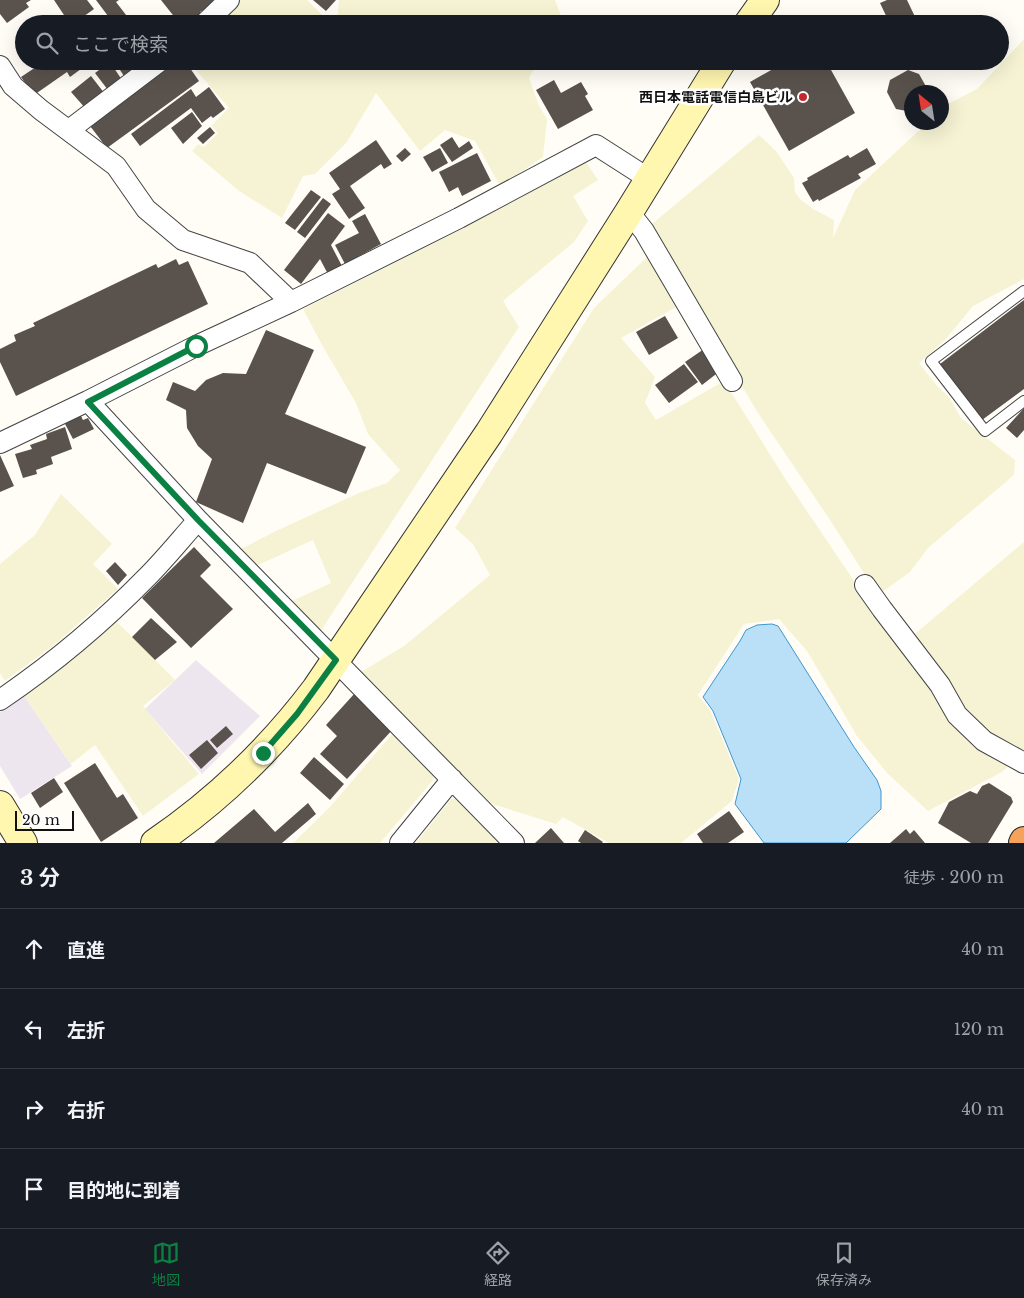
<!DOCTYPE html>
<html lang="ja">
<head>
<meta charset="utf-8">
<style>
	:root { --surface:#171b24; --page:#242831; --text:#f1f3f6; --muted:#9ea1a6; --line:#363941; --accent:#0b8043 }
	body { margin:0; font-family:"Libre Baskerville","Noto Sans JP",serif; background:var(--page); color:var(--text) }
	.compass { position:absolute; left:904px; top:85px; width:45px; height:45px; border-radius:50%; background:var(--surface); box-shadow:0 5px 20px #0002; rotate:330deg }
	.scale { position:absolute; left:15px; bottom:12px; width:59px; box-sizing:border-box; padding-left:5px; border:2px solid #111; border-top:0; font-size:14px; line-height:18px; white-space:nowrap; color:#111; -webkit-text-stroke:4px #fff; paint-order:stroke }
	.stop { position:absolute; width:15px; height:15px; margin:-11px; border:4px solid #0b8043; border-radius:50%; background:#fff }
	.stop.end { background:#0b8043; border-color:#fff; box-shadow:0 1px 5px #0008 }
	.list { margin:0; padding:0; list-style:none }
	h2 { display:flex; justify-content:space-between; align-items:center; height:65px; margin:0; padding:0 20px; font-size:21px }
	h2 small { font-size:16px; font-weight:400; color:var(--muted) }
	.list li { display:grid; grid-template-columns:32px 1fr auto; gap:15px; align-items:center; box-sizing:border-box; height:80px; padding:0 20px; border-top:1px solid var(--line) }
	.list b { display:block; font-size:19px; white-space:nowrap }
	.list em { font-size:16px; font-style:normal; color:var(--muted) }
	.icon { flex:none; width:28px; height:28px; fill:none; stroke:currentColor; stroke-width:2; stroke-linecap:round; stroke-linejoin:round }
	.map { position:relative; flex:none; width:1024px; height:843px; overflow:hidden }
	.search { position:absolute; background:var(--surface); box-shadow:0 5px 20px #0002; left:15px; right:15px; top:15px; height:55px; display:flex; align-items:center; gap:12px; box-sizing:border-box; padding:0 18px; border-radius:28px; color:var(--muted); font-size:19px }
	.sheet { height:385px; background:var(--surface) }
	nav { display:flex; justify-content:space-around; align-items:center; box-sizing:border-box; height:70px; border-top:1px solid var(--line); background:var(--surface); font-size:14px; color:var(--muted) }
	nav a { display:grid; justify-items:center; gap:2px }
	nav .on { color:var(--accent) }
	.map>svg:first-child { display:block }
</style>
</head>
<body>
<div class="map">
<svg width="1024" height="843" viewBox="0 0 1024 843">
	<rect width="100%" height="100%" fill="#fffdf5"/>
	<path fill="#eee6ef" d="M196,660l64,56 -58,58 -57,-65z
		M23,694l49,72 -52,33 -20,-33v-54z"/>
	<path fill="#f6f3d4" d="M238,0h69l24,24h-118z
		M339,0h216l6,16 8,8h-232z
		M1024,39v240l-51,27 -28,34 -26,23 18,23 12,11 12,21 54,42 -1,15 -86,73 -18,24 -32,23 -48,-75 -72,-107 -111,-185 112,-93 17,16 18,27 1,14 5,7 13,10 21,11 -1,18 22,-48 72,-67 15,-1v-13l6,-5 29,-15z
		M188,61h357l-9,4 -7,13 10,28 8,13 -4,38 -43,29 -25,-45 -30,-11 -25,21 -44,-58 -29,49 -32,32 -12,2 -21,42 -43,-27 -47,-40 6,-7 6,3 14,-14 -7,-7 18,-18z
		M586,162l12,18 -25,16 15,25 -14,21 -71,59 16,26 -199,305 -28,-31 39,-18 -18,-43 -57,26 -15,-17 35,-18 83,-38 28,-10 13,-13 -32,-36 -12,-31 -34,-58 -19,-36 159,-80z
		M648,256l30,50 -57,32 34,39 -10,26 11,17 68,-39 62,99 95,141 129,143 -8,8 -74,39 -41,-38 -30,-37 -50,-85 -28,-32 -35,5 -46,71 12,15 29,69 -7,22 -51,42h-72l-46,-26 -7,7 -70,-22 -44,-47 -81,-83 43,-26 86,-71 -17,-31 -18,-16 139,-220z
		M61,494l51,50 -19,20 25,25 -64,56 -49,36 -5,-8v-109l35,-29z
		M1024,542v212l-34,-18 -23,-20 -57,-78z
		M116,621l59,59 -32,26 56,68 -56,42 -48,-71 -24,19 -48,-70z
		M394,732l39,38v10l-53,63h-87l37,-36z
		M459,798l44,45h-87l35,-44z"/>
	<path fill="#b9e0f7" stroke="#3f96cf" d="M772,624l6,2 76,121 23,33 4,11v18l-35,34h-82l-29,-39 6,-25 -28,-68 -10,-14 37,-56 6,-11 11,-5z"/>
	<path fill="#5a524d" d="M0,0h31l-5,3 3,4 -22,16 -7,-9z
		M54,0h33l7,9 -21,15h-3z
		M96,0h23l-3,2 17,22h-19z
		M161,0h56l-11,12 -3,-2 -3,2 2,3 -11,9h-11z
		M313,0h23l-10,11z
		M887,0h20l10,21 3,-1 2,4h-32l-10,-21z
		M97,16l6,8h-18z
		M45,61h47l-22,16 -3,-5 -33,23 -13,-18z
		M114,61h25l5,6 -20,9z
		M177,61h8l14,20 -92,67 -17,-22z
		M787,61h39l29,52 -66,38 -39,-69z
		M110,62l12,18 -14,10 -13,-17z
		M908,70l11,4 9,16 -1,2h-15v17l-5,2 -11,-2 -9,-17 3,-12z
		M91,76l14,18 -19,15 -15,-17z
		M554,80l7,13 20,-11 7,12 -3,2 8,14 -35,19 -22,-39z
		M209,87l16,22 -12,9 -2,-2 -9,7 -11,-15 -51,38 -9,-12 60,-45 5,8z
		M192,112l10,14 -19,18 -12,-16z
		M210,127l5,6 -12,11 -6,-6z
		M452,137l7,11 10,-7 4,7 -21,14 -12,-17z
		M376,140l16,24 -8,5 -3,-5 -31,22 15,22 -16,11 -17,-25 8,-5 -11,-16z
		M405,148l6,6 -9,8 -6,-6z
		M440,148l8,15 -16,9 -9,-15z
		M867,148l9,16 -18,10 3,4 -42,23 -1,-2 -5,3 -11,-19 6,-3 -1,-2 41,-23 2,3z
		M477,153l14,28 -29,15 -4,-9 -9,5 -10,-20z
		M311,190l10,7 -26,33 -10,-7z
		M323,198l8,6 -26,34 -8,-6z
		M328,213l17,13 -14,19 12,23 -14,8 -9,-17 -19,25 -17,-14z
		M365,214l16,30 -36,20 -10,-19 24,-12 -7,-12z
		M176,259l3,6 9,-4 20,43 -192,92 -16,-34v-13l16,-8 -2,-6 21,-9 -2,-3 123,-59 2,4z
		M1024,300v89l-42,31 -42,-56z
		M665,316l13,22 -29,17 -13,-23z
		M266,330l48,20 -29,64 81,33 -20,47 -79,-31 -24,60 -47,-21 16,-43 -14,-13 -11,-18 -1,-18 -20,-10 7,-18 22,9 11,-11 17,-7 23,1z
		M704,349l16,22 -18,14 -17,-23z
		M684,364l14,18 -29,21 -14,-18z
		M1024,408v22l-7,8 -11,-10z
		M80,414l3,6 5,-2 6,11 -21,10 -9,-17z
		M65,427l7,22 -21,8 2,7 -17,6 1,4 -14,4 -8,-24 17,-5 -2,-4 17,-6 -1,-5z
		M0,455l14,31 -14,6z
		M194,547l17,18 -11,11 33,33 -42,39 -49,-50z
		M115,562l12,13 -9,10 -12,-14z
		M151,618l26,24 -22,18 -23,-23z
		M355,693l39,35 -47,51 -27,-25 17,-18 -11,-11z
		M226,726l7,8 -16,14 -7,-8z
		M207,740l11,13 -17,16 -12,-14z
		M314,757l30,27 -14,16 -30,-27z
		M95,763l22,35 6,-4 15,24 -37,24 -37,-59z
		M54,778l9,14 -23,16 -9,-15z
		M989,783l22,14 2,5 -25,41h-17l-33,-20 11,-21 21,-11 7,3 5,-8z
		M308,803l8,11 -34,29h-68l40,-34 21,23z
		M729,811l15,21 -16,11h-25l-6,-9z
		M551,828l13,15h-29z
		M906,829l4,5 4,-4 11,13h-35z
		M585,830l18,12 -1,1h-21l-3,-2z"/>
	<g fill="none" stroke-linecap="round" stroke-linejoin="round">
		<defs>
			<path id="lane" d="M1024,291l-93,70 54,70 39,-30"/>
			<path id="street" d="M204,24l25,-24
				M0,66l13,20 28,24 75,56 30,43 37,31 67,23 41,39
				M69,130l91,-69
				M629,212l15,19 88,150
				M0,443l88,-42 108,-55 95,-44 168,-84 137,-73 53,34
				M198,520l316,323
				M865,585l17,24 58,76 17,30 27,26 40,22
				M0,700c53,-36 102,-77 147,-123 18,-18 34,-38 51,-57l-110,-119
				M400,843l52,-64"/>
			<path id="secondary" d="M748,24l17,-24
				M0,805l23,38
				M155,843c63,-43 115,-93 161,-154l173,-256 140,-221 93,-151"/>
			<path id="highway" d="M1023,843l1,-2"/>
		</defs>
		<use href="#lane" stroke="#444" stroke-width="12"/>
		<use href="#street" stroke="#444" stroke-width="22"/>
		<use href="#secondary" stroke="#333" stroke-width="30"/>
		<use href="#highway" stroke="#222" stroke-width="30"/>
		<use href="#lane" stroke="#fff" stroke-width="10"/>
		<use href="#street" stroke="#fff" stroke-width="20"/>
		<use href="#secondary" stroke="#fff6b0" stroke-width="28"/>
		<use href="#highway" stroke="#f5a25d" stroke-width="28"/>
	</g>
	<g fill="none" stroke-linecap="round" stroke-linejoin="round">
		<path stroke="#0b8043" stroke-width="6" d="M196,346l-108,56 110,118 138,140 -39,54 -34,39"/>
	</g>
	<circle fill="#c4262e" stroke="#fff" stroke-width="2" cx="803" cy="97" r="5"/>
	<g text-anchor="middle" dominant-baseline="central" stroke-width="5" stroke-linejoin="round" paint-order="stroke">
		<g font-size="14" font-weight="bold" fill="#111" stroke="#fff" text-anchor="end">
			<text x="793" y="97">西日本電話電信白島ビル</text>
		</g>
	</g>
</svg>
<svg class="compass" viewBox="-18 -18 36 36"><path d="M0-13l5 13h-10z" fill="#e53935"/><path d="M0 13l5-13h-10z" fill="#9ea1a6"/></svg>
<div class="scale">20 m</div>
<div class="stop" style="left:196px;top:346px"></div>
<div class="stop end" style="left:263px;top:753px"></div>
<div class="search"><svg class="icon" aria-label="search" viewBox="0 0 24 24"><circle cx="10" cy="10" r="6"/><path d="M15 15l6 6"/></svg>ここで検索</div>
</div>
<section class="sheet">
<h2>3 分<small>徒歩 · 200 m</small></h2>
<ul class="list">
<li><svg class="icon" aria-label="ahead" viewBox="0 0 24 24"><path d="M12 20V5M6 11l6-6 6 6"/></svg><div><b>直進</b></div><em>40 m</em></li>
<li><svg class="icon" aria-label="left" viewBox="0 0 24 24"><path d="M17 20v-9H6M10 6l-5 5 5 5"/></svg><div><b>左折</b></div><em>120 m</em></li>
<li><svg class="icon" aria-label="right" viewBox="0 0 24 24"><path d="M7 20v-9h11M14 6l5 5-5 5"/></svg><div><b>右折</b></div><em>40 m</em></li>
<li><svg class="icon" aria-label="arrive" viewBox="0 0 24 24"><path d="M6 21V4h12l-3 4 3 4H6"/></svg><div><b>目的地に到着</b></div></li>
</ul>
</section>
<nav>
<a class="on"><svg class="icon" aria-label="map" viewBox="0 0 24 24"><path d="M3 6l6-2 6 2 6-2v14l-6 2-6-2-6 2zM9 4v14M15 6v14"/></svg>地図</a>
<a><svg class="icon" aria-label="directions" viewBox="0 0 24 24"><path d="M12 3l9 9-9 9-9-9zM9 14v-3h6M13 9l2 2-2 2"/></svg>経路</a>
<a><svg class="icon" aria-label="saved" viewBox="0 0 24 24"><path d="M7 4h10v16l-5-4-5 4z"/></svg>保存済み</a>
</nav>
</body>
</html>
